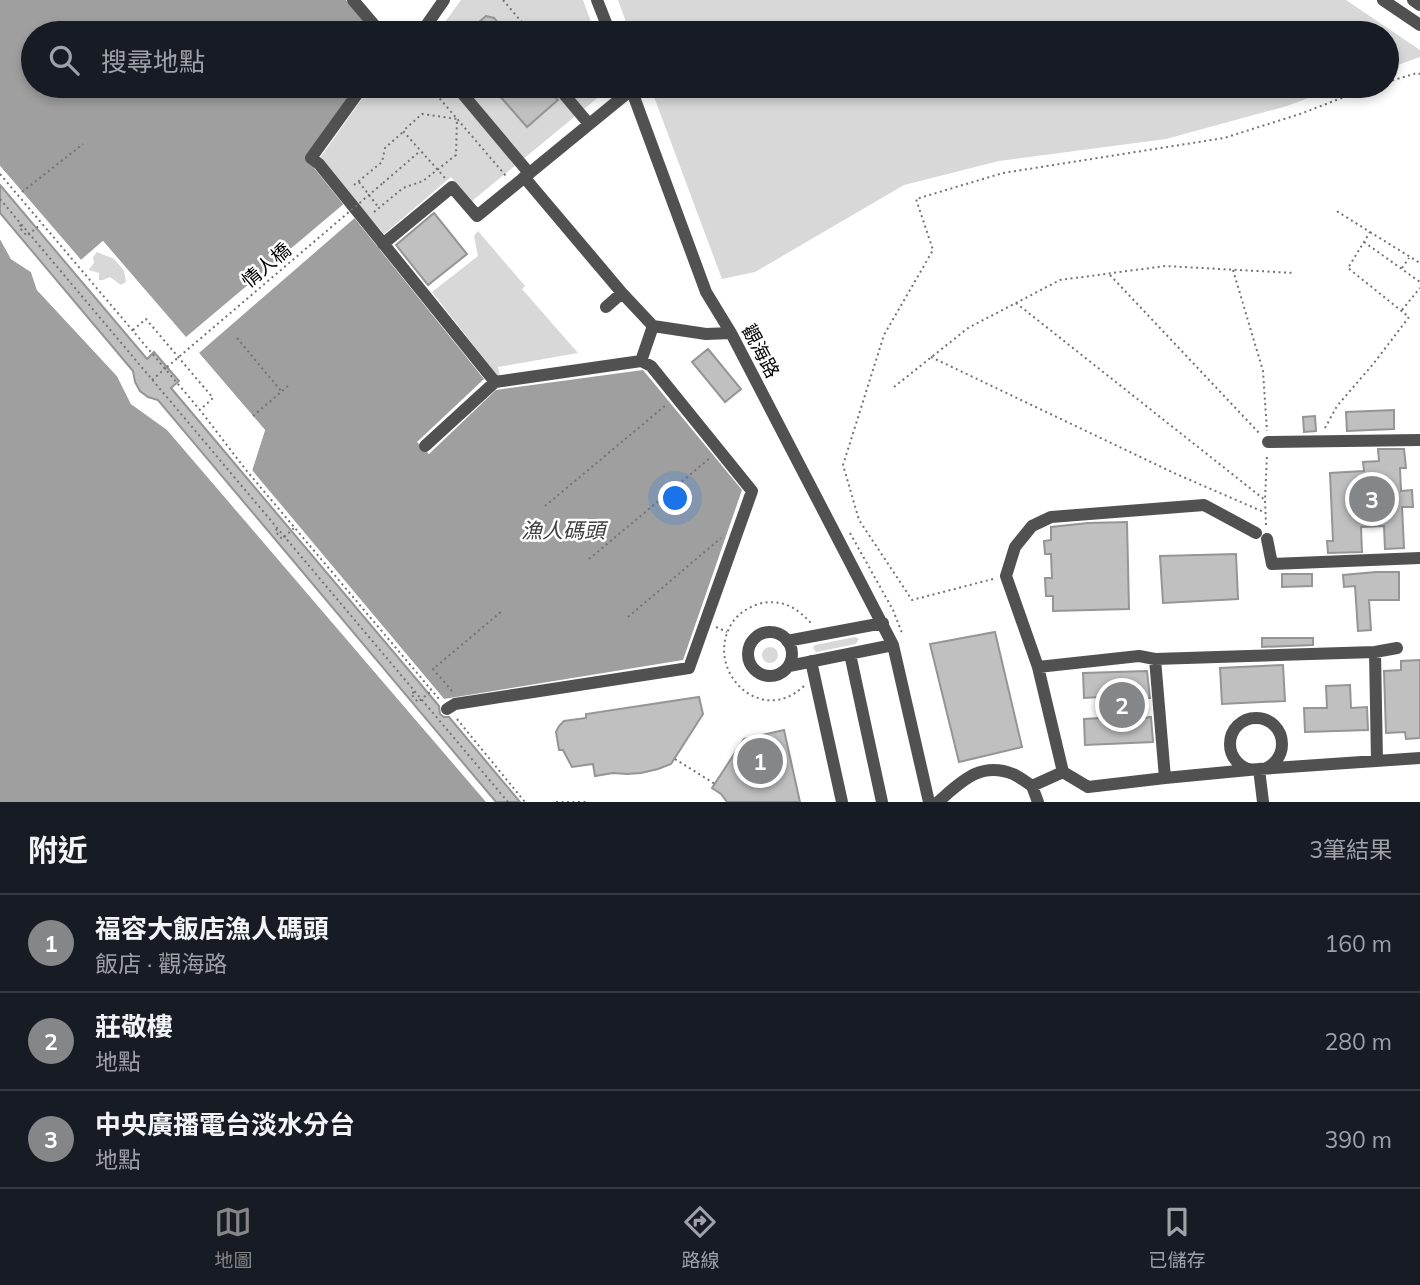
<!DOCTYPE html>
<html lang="zh-TW">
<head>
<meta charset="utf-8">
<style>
	:root { --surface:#171b24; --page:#20242c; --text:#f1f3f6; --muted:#9ea1a6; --line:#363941; --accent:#858687 }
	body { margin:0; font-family:Mulish,"Noto Sans TC",sans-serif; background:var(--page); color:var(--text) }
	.you { position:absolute; left:676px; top:499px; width:24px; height:24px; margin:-18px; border:5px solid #fff; border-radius:50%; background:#1a73e8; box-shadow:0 0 0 10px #1a73e833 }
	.badge { display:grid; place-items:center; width:46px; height:46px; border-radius:50%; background:var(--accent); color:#fff; font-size:23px; font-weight:700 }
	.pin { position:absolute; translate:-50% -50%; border:4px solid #fff; box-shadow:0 2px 7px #0006 }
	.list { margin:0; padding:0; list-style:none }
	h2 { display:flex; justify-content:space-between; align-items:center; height:91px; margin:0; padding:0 28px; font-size:30px }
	h2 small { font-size:23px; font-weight:400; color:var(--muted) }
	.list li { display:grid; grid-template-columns:46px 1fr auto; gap:21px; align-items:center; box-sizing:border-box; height:98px; padding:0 28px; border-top:2px solid var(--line) }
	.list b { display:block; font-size:26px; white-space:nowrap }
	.list p { margin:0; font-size:23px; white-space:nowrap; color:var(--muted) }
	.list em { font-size:23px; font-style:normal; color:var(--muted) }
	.icon { flex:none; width:38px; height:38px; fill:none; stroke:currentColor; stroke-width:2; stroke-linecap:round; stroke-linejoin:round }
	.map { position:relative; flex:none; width:1420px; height:802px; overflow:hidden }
	.search { position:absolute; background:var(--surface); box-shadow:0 4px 10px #0003; left:21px; right:21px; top:21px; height:77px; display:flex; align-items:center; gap:18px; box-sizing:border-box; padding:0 24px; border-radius:38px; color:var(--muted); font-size:26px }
	.sheet { height:385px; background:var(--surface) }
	nav { display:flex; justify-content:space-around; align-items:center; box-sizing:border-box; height:98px; border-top:2px solid var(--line); background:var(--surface); font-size:19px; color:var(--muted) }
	nav a { display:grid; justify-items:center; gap:4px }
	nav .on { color:var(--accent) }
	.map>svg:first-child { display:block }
</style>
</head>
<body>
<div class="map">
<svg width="1420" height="802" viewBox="0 0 1420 802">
	<rect width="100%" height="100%" fill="#fff"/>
	<path fill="#d8d8d8" d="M461,0h122l12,33h-158z
		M618,0h728l74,50v7l-33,12v-36h-757z
		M371,86h241l-140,115 -21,-24 -67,57 -64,-76z
		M650,86h691l-54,20 -121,33 -167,22 -95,24 -149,87 -33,7z
		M478,231l47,55 -3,3 56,64 -80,14 2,9 -4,-2 -64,-82 46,-36 -4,-20z
		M97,252c20,9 26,5 29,30l-5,3 -11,-8 -7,3h-4v-7l-10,-3v-1l5,-6 -1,-6z
		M855,637l4,2 -3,5 -40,8 -3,-4 2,-3z
		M762 655a8 8 0 1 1 16 0a8 8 0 1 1-16 0Z"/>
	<path fill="#9f9f9f" d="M0,0h346l28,33h-341v53h327l-54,72 178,221 -67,63 12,12 67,-64 147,-20 99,120 -59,170 -239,39 -192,-229 13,-40 -162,-189 -22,19 -81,-94z
		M0,239l11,20 20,13 6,18 80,86 14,28 36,26 319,372h-486z"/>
	<path fill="#fff" d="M0,166l81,94 22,-19 83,96 160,-135 11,14 -158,137 66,77 -13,41 192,228 -1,3 -194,-230 -1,-3 13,-38 -158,-185 -20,17h-4l-79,-92z
		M0,235l3,2 11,19 19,14 7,18 80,86 14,28 36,25 259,303 -1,4 -260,-304 -37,-26 -14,-28 -80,-86 -6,-18 -20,-13 -11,-20z"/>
	<path fill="#c0c0c0" stroke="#959595" stroke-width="2" d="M486,16l8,2 13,15h-41z
		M491,86h57l2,5 8,9 -31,27z
		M0,185l147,174 7,-7 25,29 -8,7 268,318 1,8 4,3h5l71,85h-24l-338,-402 -10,-3 -8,-6 -5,-9 -2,-11 -133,-158z
		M434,213l33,41 -39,31 -32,-40z
		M708,349l33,40 -16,13 -33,-40z
		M1394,410v19l-47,2 -1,-19z
		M1315,416l1,15 -12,1 -1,-15z
		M1378,449h26l2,19h-6l1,23 11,-1 1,17h-11l2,41 -19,1 -1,-23 -23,1 1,25 -34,1 -1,-12h6l-3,-68 34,-2 -1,-9 16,-1z
		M1127,522l2,87 -76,2v-15h-7l-1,-18h7l-1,-24h-6l-1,-13 7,-1v-13l37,-4z
		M1236,554l2,45 -75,4 -3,-47z
		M1376,572h23v28h-30l2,30 -13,1 -3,-45 -11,1 -1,-12z
		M1282,574h30v12l-30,1z
		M995,632l27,115 -63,15 -29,-118z
		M1262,638h51v7l-51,2z
		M1420,660v78l-14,1 -1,-7 -19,1 -2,-62 17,-1v-9z
		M1283,665l2,36 -63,3 -2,-36z
		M1147,671l3,27h-7l1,20 7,-1 2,25 -68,3 -1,-26 17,-1 -1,-21 -16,1 -1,-25z
		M1350,685l1,23 16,-1 1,23 -63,2 -1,-24h23l-1,-22z
		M699,697l4,17 -32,50 -13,5 -17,4 -14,1 -14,-1 -18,3 -2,-12 -21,3 -9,-17h-4l-3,-18 3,-6 5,-5 22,-3v-4z
		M784,730l16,72h-73l-6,-8 -9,-6 32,-49z"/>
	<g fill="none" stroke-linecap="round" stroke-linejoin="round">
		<path stroke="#737373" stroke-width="2" stroke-dasharray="2 3.5" stroke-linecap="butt" d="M503,0l28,33
			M1387,82l30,-9 3,1
			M429,86l77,90
			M0,174l200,236 46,60 193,229
			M359,182l20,26
			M383,183l36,-31
			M354,185l28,-23 3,-14 18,-16
			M22,192l61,-48
			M0,199l508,603
			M374,212l29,-24 20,-7 33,-26 1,-36 -35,-5 -19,17c14,16 28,31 42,47
			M21,225l-2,2 8,9 14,-12
			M1370,232l50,31
			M1364,242l56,40
			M1402,268l7,-10
			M1233,270l30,101 4,60
			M1110,275l150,159
			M1016,303l249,197
			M1402,310l18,-22
			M133,330l13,-11 67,79 -12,11
			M237,338l45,54
			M931,357l243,116 92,40
			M152,380l15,-13
			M894,387l74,-59 92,-48 105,-14 129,7
			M253,416l35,-30
			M1325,428l12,-22 37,-43 35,-46 -61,-49 22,-36 -35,-22
			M545,506l121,-101
			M1266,525l-1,-25 2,-46
			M277,529l-2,2 7,8 12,-11
			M850,533l43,77 9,23
			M589,559l121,-101
			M993,579l-81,21 -53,-80 -16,-55 41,-130 49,-85 -17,-51 87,-26 221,-35 76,-24 73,-28
			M628,617l93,-79
			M716,627l11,5
			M804,686c-44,42 -101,-17 -72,-63 6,-9 15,-15 26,-19 23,-6 38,3 53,19
			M452,691l-19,-22 69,-58
			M414,692l-3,2 7,8 13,-11
			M457,719l68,83
			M675,759l40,25
			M556,802h33"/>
		<path stroke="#515151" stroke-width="12" d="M353,0l28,33
			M597,0l13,33
			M1383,0l37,25
			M1413,0l7,5
			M421,33l23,-33
			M363,86l-52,72 8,6 176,218
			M456,86l73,87
			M557,86l32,38
			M630,86l76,206 25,41 162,312 36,157
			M524,177l98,116 31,33 53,8 25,-1
			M383,244l69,-57 25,29 154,-126
			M606,307l16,-14
			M641,361l12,-35
			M1268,442l152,-2
			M425,446l70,-64 146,-21 10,5 101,125 -63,177 -234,36 -8,5
			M1267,539l5,25 148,-6
			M748 654a22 22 0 1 1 44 0a22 22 0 1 1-44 0Z
			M787,641l96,-18
			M1375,652l2,109
			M850,654l32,148
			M1155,659l10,119
			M811,661l31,141
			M789,666l104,-21
			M1038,667l101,-11 16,3 220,-7 22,-4
			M1230 744a26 26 0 1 1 52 0a26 26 0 1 1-52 0Z
			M1063,772l-25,-105 -32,-91 9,-29 17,-21 19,-9 153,-12 52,28
			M1032,786l31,-14 25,15 77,-9 94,-9
			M938,802c23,-20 42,-41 75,-28 7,3 13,8 19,12l6,16
			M1263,802l-4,-33 161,-11"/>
		<path stroke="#737373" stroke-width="2" stroke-dasharray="2 3.5" stroke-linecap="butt" d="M167,367l216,-184"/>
	</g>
	<g text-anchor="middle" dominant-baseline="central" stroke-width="5" stroke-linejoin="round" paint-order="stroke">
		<g font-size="19" fill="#000" stroke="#fff">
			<text transform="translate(266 265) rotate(-40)">情人橋</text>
			<text transform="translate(761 351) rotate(62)">觀海路</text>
		</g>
		<g font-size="21" font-style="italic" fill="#404040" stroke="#fff">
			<text x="563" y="530">漁人碼頭</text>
		</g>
	</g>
</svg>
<div class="you"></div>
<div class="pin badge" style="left:760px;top:761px">1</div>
<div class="pin badge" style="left:1122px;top:705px">2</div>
<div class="pin badge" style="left:1372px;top:499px">3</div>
<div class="search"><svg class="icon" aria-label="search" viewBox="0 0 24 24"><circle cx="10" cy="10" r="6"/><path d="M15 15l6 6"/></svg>搜尋地點</div>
</div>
<section class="sheet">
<h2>附近<small>3筆結果</small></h2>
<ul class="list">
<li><span class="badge">1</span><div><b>福容大飯店漁人碼頭</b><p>飯店 · 觀海路</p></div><em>160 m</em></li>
<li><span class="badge">2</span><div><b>莊敬樓</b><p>地點</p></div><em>280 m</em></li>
<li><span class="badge">3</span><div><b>中央廣播電台淡水分台</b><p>地點</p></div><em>390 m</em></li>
</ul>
</section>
<nav>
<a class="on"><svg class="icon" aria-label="map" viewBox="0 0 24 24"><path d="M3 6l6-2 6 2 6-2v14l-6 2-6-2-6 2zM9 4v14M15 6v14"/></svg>地圖</a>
<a><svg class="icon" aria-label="directions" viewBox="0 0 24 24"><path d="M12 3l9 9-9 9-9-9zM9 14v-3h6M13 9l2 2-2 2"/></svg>路線</a>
<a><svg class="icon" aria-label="saved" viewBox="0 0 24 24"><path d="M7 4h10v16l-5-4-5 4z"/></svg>已儲存</a>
</nav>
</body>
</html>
